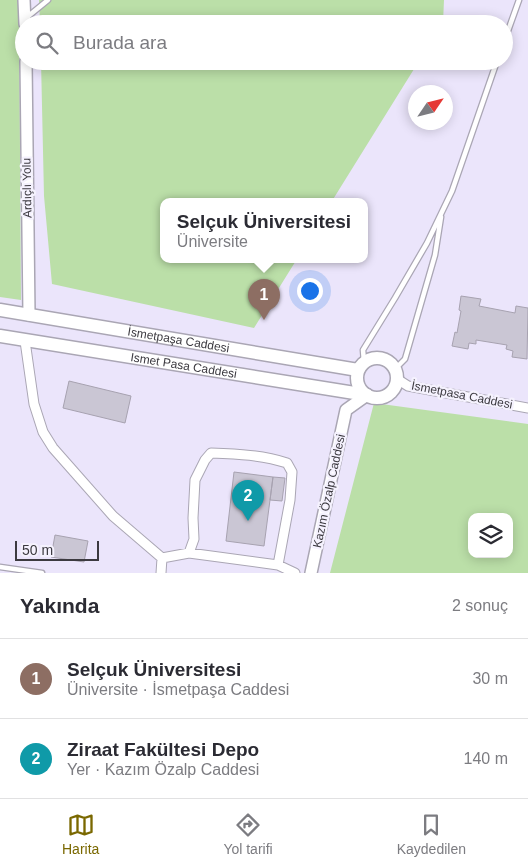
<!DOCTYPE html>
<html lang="tr">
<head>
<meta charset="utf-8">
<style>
	:root { --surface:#fff; --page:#f2f2f3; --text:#2b2b33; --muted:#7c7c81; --line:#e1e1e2; --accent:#7a6800 }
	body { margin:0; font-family:Helvetica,sans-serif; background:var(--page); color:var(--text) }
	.controls { position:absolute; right:15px; bottom:15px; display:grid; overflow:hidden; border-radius:10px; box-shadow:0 2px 12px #0003 }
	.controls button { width:45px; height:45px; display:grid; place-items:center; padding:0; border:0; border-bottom:1px solid var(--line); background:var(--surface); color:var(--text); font:25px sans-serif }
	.compass { position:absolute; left:408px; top:85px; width:45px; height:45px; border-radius:50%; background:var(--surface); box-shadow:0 2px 12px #0003; rotate:55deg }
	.scale { position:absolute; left:15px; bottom:12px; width:84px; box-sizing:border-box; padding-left:5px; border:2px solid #3c3a40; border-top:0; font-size:14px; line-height:18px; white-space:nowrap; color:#3c3a40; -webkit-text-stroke:4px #f5f2fe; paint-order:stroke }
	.you { position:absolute; left:309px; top:290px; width:18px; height:18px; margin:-12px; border:4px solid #fff; border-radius:50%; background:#1a73e8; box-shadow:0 0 0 8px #1a73e833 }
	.badge { display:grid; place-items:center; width:32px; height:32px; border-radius:50%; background:var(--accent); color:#fff; font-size:16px; font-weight:700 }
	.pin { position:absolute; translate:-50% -41px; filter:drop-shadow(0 1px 2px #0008) }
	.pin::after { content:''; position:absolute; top:26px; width:18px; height:15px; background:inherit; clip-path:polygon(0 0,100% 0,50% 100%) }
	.popup { position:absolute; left:160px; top:198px; width:208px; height:65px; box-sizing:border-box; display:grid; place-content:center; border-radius:10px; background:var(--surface); filter:drop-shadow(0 1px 4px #0005); font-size:16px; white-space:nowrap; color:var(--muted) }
	.popup b { font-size:19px; color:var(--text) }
	.popup::after { content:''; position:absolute; left:50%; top:100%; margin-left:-10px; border:10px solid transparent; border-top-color:var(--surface) }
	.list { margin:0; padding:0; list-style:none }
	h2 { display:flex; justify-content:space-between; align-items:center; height:65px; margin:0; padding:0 20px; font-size:21px }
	h2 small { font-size:16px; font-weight:400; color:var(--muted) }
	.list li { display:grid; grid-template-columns:32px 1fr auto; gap:15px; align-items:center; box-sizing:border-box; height:80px; padding:0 20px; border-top:1px solid var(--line) }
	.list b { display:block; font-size:19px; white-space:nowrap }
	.list p { margin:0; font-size:16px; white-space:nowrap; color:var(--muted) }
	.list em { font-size:16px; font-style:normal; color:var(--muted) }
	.icon { flex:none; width:28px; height:28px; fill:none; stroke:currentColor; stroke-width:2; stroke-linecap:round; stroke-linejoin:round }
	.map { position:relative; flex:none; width:528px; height:573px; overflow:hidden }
	.search { position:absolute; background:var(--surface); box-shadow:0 2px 12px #0003; left:15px; right:15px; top:15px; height:55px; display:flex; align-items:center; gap:12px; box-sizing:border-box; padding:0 18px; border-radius:28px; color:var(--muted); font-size:19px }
	.sheet { height:225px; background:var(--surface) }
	nav { display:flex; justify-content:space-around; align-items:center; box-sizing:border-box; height:70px; border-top:1px solid var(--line); background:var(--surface); font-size:14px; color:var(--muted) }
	nav a { display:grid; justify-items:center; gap:2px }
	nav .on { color:var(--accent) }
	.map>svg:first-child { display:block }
</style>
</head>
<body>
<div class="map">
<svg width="528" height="573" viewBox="0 0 528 573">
	<rect width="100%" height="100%" fill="#f5f2fe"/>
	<path fill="#ebe5fb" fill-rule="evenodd" d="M0,0h528v573h-528zM24,24h480v37h-480zM416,92h30v30h-30zM164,201h200v58h-200zM472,517h37v37h-37z"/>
	<path fill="#bbdfa8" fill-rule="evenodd" d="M0,0h19l2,300 -21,-3z
		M39,0h405l-1,23 -1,1h-402z
		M41,61h378l-87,140h-168v58h133l-43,69 -202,-44 -8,-88z
		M374,403l154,21v149h-198zM472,517h37v37h-37z"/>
	<path fill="#cac6d4" stroke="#a7a2b0" d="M461,296l20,3 -2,7 36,7 1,-7 12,2 -1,51 -15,-2 1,-6 -7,-2 1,-4 -31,-5v4l-7,-1 -1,6 -16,-3 3,-14 2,1 4,-22 -2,-1z
		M69,381l62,15 -6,27 -62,-15z
		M234,472l39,5 -9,69 -38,-5z
		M273,477l12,1 -3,23 -12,-1z
		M55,535l33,6 -4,21 -33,-5z"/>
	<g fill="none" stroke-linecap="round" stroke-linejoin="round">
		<defs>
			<path id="service" d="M26,18l22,-18
				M504,42l15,-42
				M364,362l-1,-12 32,-52 32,-55 25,-52 45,-130
				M395,369l10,-10 30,-104 6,-38
				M0,567l42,6"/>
			<path id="minor" d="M25,341l9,63 9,28 10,16 60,68 49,42 -1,15
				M397,379l11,7 120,22
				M189,553l5,-14 -1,-21 2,-38 10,-20 6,-7c27,1 51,2 76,10l5,9 -2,28 -12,65
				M162,558l27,-5 89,12 17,8"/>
			<path id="tertiary" d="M24,0l1,24
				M26,61l3,254
				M311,573l35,-163 21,-15"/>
			<g id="secondary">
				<path id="s1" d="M0,310l358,60"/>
				<path id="s2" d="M0,336l367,59"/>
				<circle cx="377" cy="378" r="20"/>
			</g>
		</defs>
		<use href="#service" stroke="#aaa6b4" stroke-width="7"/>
		<use href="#minor" stroke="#aaa6b4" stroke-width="11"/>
		<use href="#tertiary" stroke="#aaa6b4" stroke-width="14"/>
		<use href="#secondary" stroke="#aaa6b4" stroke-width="15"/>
		<use href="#service" stroke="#fff" stroke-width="4.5"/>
		<use href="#minor" stroke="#fff" stroke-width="9"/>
		<use href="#tertiary" stroke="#fff" stroke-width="11"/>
		<use href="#secondary" stroke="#fff" stroke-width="12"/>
	</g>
	<g text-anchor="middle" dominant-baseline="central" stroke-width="4.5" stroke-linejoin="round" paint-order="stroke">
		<g font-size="12" fill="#3c3a40" stroke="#f5f2fe">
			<text transform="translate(27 188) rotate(-91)">Ardıçlı Yolu</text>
			<text stroke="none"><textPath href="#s1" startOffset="181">İsmetpaşa Caddesi</textPath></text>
			<text stroke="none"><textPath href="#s2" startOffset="186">Ismet Pasa Caddesi</textPath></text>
			<text transform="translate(462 395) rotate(11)">İsmetpasa Caddesi</text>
			<text transform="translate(329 491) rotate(-78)">Kazım Özalp Caddesi</text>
		</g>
	</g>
</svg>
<div class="controls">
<button><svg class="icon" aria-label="layers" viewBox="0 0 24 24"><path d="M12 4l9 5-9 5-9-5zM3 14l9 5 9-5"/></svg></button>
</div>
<svg class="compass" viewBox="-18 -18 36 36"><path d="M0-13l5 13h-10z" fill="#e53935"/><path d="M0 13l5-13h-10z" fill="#7c7c81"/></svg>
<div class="scale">50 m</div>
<div class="you"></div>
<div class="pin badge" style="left:264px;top:320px;background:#8d6e63">1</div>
<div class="popup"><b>Selçuk Üniversitesi</b>Üniversite</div>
<div class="pin badge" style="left:248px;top:521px;background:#0f9aa8">2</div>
<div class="search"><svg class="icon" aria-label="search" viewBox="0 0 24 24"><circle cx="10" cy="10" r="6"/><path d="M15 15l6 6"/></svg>Burada ara</div>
</div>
<section class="sheet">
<h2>Yakında<small>2 sonuç</small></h2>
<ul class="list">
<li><span class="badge" style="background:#8d6e63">1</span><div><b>Selçuk Üniversitesi</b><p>Üniversite · İsmetpaşa Caddesi</p></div><em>30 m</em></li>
<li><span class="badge" style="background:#0f9aa8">2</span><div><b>Ziraat Fakültesi Depo</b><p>Yer · Kazım Özalp Caddesi</p></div><em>140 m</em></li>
</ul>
</section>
<nav>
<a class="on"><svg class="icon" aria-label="map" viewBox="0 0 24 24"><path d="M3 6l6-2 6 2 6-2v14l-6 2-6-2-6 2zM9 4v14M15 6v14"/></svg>Harita</a>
<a><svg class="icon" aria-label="directions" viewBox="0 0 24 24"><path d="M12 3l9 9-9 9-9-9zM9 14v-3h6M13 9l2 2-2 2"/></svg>Yol tarifi</a>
<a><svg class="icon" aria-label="saved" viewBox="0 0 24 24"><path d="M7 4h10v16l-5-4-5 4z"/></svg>Kaydedilen</a>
</nav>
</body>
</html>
